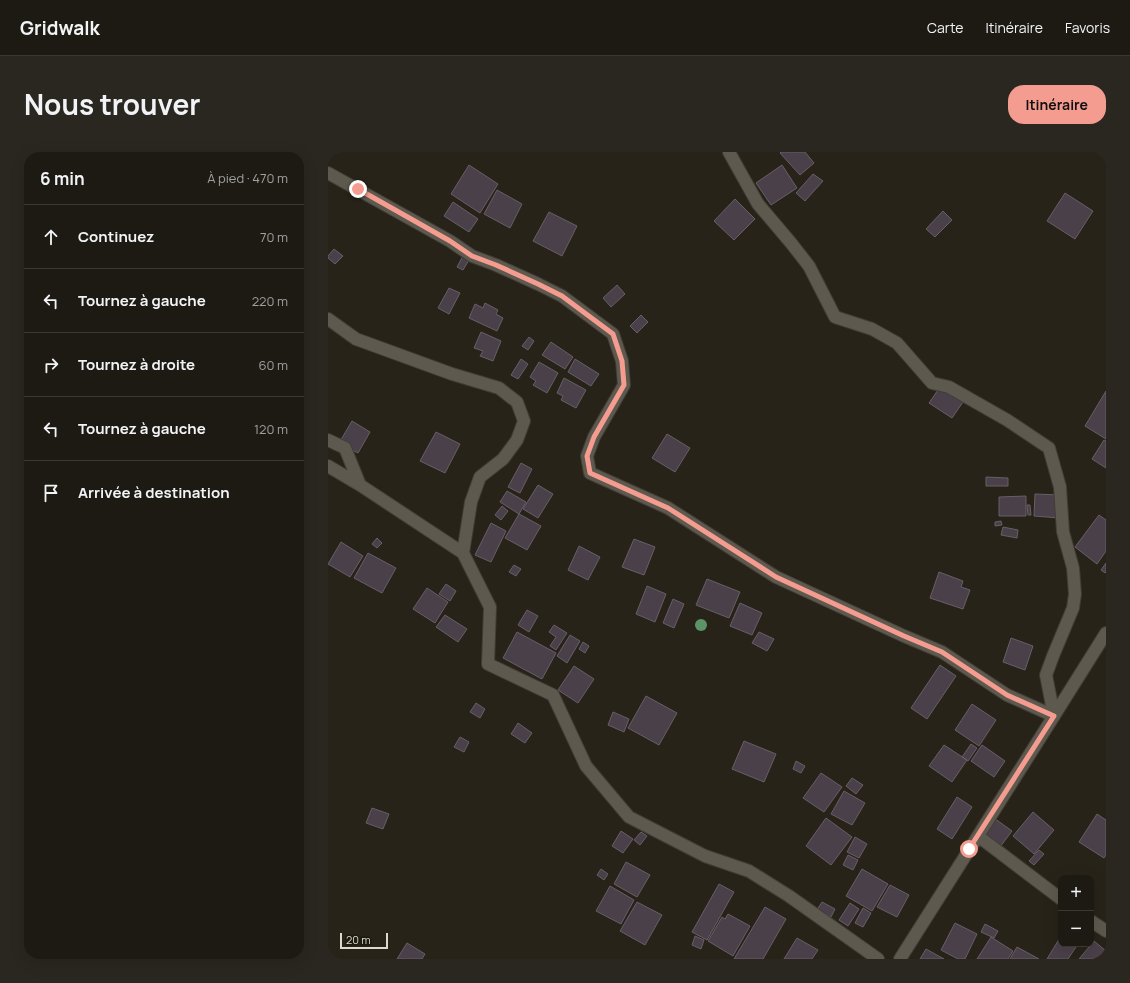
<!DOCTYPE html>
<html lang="fr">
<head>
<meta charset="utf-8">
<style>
	:root { --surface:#1d1a13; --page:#2a2721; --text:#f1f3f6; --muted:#a0a1a0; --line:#3b3833; --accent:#f59c90 }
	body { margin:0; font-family:Manrope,sans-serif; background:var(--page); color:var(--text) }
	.controls { position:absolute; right:12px; bottom:12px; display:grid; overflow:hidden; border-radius:8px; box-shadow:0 4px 16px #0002 }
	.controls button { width:36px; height:36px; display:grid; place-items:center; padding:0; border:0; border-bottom:1px solid var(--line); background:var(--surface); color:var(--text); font:20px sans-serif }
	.scale { position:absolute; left:12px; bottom:10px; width:48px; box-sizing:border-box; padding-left:4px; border:2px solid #dbd9d2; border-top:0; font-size:11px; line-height:14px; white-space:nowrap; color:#dbd9d2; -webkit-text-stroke:3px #1d1a10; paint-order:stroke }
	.stop { position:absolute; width:12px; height:12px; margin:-9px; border:3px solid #f59c90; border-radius:50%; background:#fff }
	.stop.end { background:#f59c90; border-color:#fff; box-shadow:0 1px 4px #0008 }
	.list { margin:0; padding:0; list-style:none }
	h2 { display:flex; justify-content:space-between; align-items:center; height:52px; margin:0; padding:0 16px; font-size:17px }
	h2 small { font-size:13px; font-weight:400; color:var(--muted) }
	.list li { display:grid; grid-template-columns:26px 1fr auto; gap:12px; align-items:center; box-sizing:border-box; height:64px; padding:0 16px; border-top:1px solid var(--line) }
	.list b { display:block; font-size:15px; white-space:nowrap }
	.list em { font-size:13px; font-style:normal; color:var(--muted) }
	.icon { flex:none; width:22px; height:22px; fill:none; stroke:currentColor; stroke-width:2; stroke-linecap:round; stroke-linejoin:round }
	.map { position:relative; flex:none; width:778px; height:807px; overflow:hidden; border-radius:16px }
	header { display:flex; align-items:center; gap:24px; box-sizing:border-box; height:56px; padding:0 20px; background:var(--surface); border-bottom:1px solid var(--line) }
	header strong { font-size:19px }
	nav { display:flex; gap:22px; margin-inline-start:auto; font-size:14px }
	.intro { display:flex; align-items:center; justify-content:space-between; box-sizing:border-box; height:96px; padding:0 24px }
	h1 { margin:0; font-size:28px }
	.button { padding:10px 18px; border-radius:16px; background:var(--accent); color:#111; font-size:14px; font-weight:700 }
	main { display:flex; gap:24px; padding:0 24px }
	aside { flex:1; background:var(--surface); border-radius:16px; box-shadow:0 4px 16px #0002 }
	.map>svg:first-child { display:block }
</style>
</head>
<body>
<header>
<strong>Gridwalk</strong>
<nav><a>Carte</a><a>Itinéraire</a><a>Favoris</a></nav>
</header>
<div class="intro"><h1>Nous trouver</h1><a class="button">Itinéraire</a></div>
<main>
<aside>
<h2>6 min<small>À pied · 470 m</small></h2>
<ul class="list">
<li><svg class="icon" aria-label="ahead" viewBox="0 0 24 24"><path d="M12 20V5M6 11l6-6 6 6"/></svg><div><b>Continuez</b></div><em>70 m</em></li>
<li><svg class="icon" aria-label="left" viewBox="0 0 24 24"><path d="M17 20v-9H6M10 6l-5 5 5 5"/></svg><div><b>Tournez à gauche</b></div><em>220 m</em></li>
<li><svg class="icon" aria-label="right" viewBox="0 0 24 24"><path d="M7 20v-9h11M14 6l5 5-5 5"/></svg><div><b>Tournez à droite</b></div><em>60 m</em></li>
<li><svg class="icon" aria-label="left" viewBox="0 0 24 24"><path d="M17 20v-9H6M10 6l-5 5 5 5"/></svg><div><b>Tournez à gauche</b></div><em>120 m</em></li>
<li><svg class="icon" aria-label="arrive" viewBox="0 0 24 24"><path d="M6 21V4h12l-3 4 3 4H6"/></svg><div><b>Arrivée à destination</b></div></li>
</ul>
</aside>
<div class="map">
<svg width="778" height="807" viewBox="0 0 778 807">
	<rect width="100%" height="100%" fill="#272319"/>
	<path fill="#4a4049" stroke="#685e67" d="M453,0h24l9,11 -14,12 -20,-22z
		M141,13l29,19 -18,29 -29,-19z
		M454,13l15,23 -26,17 -15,-22z
		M485,22l10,7 -18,20 -9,-8z
		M169,38l25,14 -12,24 -26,-14z
		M737,41l28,18 -18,28 -28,-18z
		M407,47l20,20 -21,21 -20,-19z
		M125,50l25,17 -9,13 -25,-16z
		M615,59l9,9 -17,17 -9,-8z
		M221,60l28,14 -15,30 -29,-15z
		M6,97l9,7 -8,8 -7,-6v-2z
		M135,104l6,4 -6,10 -6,-3z
		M289,133l8,9 -14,13 -8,-9z
		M121,136l11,5 -11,21 -11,-6z
		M157,151l13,7 -2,4 7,4 -6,13 -28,-13 6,-14 8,4z
		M313,163l7,7 -11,11 -7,-7z
		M153,180l20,9 -8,20 -13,-5 3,-5 -9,-3z
		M201,185l5,4 -6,9 -6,-4z
		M223,190l22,15 -8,12 -23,-14z
		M193,207l7,5 -10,15 -7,-4z
		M247,207l24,15 -8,12 -23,-14z
		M211,210l19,11 -11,20 -14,-8 3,-4 -6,-4z
		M236,226l22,12 -10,18 -15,-8 2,-4 -6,-3z
		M612,235l23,15 -11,16 -23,-15z
		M778,239v48l-21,-13z
		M24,269l18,11 -12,21 -19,-10z
		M108,280l24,12 -15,29 -25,-12z
		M339,282l23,14 -15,24 -23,-14z
		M776,288l2,1v27l-14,-9z
		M193,311l11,6 -12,24 -12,-6z
		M658,325l22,1v8h-22z
		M210,333l15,9 -15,24 -15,-9z
		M179,339l19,11 -7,12 -19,-12z
		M707,342l25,1 -1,23 -25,-2z
		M698,344v20h-27v-19z
		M699,353h3l1,10h-3z
		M174,354l6,5 -7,9 -6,-5z
		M191,362l22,12 -14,24 -22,-12z
		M771,363l7,5v31l-9,13 -22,-17z
		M673,369l1,4 -7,1v-4z
		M163,371l15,8 -15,31 -16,-7z
		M675,375l15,3 -1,8 -16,-3z
		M49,386l5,5 -5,5 -5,-4z
		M306,387l21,8 -11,28 -22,-8z
		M13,390l22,14 -13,21 -22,-13z
		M251,394l21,11 -12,23 -20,-10z
		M40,401l28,15 -14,25 -28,-15z
		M778,411v9l-1,1 -4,-3z
		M186,413l7,4 -5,7 -7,-4z
		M611,420l24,9 -2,6 9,3 -7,19 -33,-11z
		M379,427l33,13 -11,26 -33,-13z
		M118,432l10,7 -6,10 -11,-7z
		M319,434l19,8 -11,28 -19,-8z
		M99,436l21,14 -13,21 -22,-14z
		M345,447l11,5 -10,24 -11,-5z
		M412,451l22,10 -10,22 -22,-9z
		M199,458l11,6 -9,16 -11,-7z
		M117,463l22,14 -9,13 -22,-15z
		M226,473l13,8 -11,17 -6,-4 6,-9 -7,-5z
		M189,480l39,21 -14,26 -39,-21z
		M431,480l15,7 -7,12 -15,-8z
		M242,483l10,6 -13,22 -10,-7z
		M683,486l22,8 -8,24 -22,-8z
		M255,490l6,4 -4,7 -6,-4z
		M612,513l16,11 -29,43 -16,-11z
		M246,514l20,13 -16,24 -20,-13z
		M318,544l31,17 -18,32 -31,-17z
		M148,551l9,6 -5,9 -10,-6z
		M644,552l24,16 -17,26 -24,-16z
		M285,560l16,7 -5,13 -16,-7z
		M190,571l14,10 -7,10 -14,-9z
		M132,585l9,5 -5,10 -10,-5z
		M416,589l32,13 -12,28 -32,-13z
		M643,592l6,4 -9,13 -6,-4z
		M616,593l23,15 -15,22 -23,-16z
		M654,593l23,16 -11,16 -23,-16z
		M468,609l9,5 -4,7 -8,-4z
		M493,621l21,14 -18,25 -21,-14z
		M524,626l11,7 -7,9 -10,-8z
		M516,639l21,12 -13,22 -21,-11z
		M629,645l15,10 -20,32 -15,-10z
		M44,656l17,6 -6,15 -17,-6z
		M705,660l21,18 -20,24 -21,-18z
		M769,662l9,6v35l-2,3 -25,-16z
		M498,666l26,19 -21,28 -25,-19z
		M666,666l18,13 -12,16 -18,-13z
		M293,679l12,8 -10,14 -11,-7z
		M313,680l6,4 -7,9 -6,-5z
		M527,685l12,7 -8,14 -12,-6z
		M711,698l5,4 -10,11 -5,-4z
		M520,703l10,5 -5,10 -10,-5z
		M298,710l24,13 -13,22 -23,-13z
		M273,717l7,5 -4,6 -7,-5z
		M534,717l26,15 -16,27 -26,-15z
		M391,732l15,8 -27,48 -15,-8z
		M562,733l19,10 -12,22 -20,-10z
		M282,734l24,14 -13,24 -25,-13z
		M309,750l25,13 -17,30 -25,-14z
		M494,750l13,7 -4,8 -14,-7z
		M522,751l9,6 -11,17 -9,-6z
		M437,755l21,12 -23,40h-29z
		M535,756l8,5 -8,14 -8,-4z
		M400,762l22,12 -17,30 -25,-15 14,-24 3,2z
		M627,771l22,11 -12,25h-7l-17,-9z
		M657,772l13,7 -4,7 -13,-6z
		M367,784l9,4 -3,9 -9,-4z
		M733,784v8h17l-10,15h-21z
		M663,785l22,14 -5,8h-31z
		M469,786l21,12 -6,9h-28z
		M766,789l12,10 -7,8h-20z
		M79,791l18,11 -3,5h-25z
		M689,795l22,12h-29z
		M598,797l18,10h-24z"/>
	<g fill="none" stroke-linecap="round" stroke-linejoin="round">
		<defs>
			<path id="minor" d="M401,0l29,52 33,39 18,23 26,51 37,12 25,14 35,40 17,4 58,33 42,28 11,39 3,45 10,36 2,26 -2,14 -20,48 -7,19 8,41
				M0,21l122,68 22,15 24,9 42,19 24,12 51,38 9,27 2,24 -30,52 -7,19 3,17 78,35 108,69 128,59 38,16 65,43 47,21
				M0,167l28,20 96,35 47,14 18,14 7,19 -7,19 -14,19 -23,18 -9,25 -8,51 27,54 -2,57 65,31 33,71 43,51 76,39 44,15 40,25 89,63
				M0,288l17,8 15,37
				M0,314l32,19 103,68
				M650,684l83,63
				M763,769l15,10
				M572,807c69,-109 138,-217 206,-326"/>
		</defs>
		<use href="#minor" stroke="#413d35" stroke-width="14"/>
		<use href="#minor" stroke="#5d594e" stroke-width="12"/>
	</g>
	<circle fill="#5c9467" cx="373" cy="473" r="6"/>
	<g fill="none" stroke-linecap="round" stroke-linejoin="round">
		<path stroke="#f59c90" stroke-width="5" d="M30,37l92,52 22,15 24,9 42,19 24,12 51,38 9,27 2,24 -30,52 -7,19 3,17 78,35 108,69 128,59 38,16 65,43 47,21 -85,133"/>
	</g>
</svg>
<div class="controls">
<button>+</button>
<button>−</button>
</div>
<div class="scale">20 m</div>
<div class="stop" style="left:641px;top:697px"></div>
<div class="stop end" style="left:30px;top:37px"></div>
</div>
</main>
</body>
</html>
